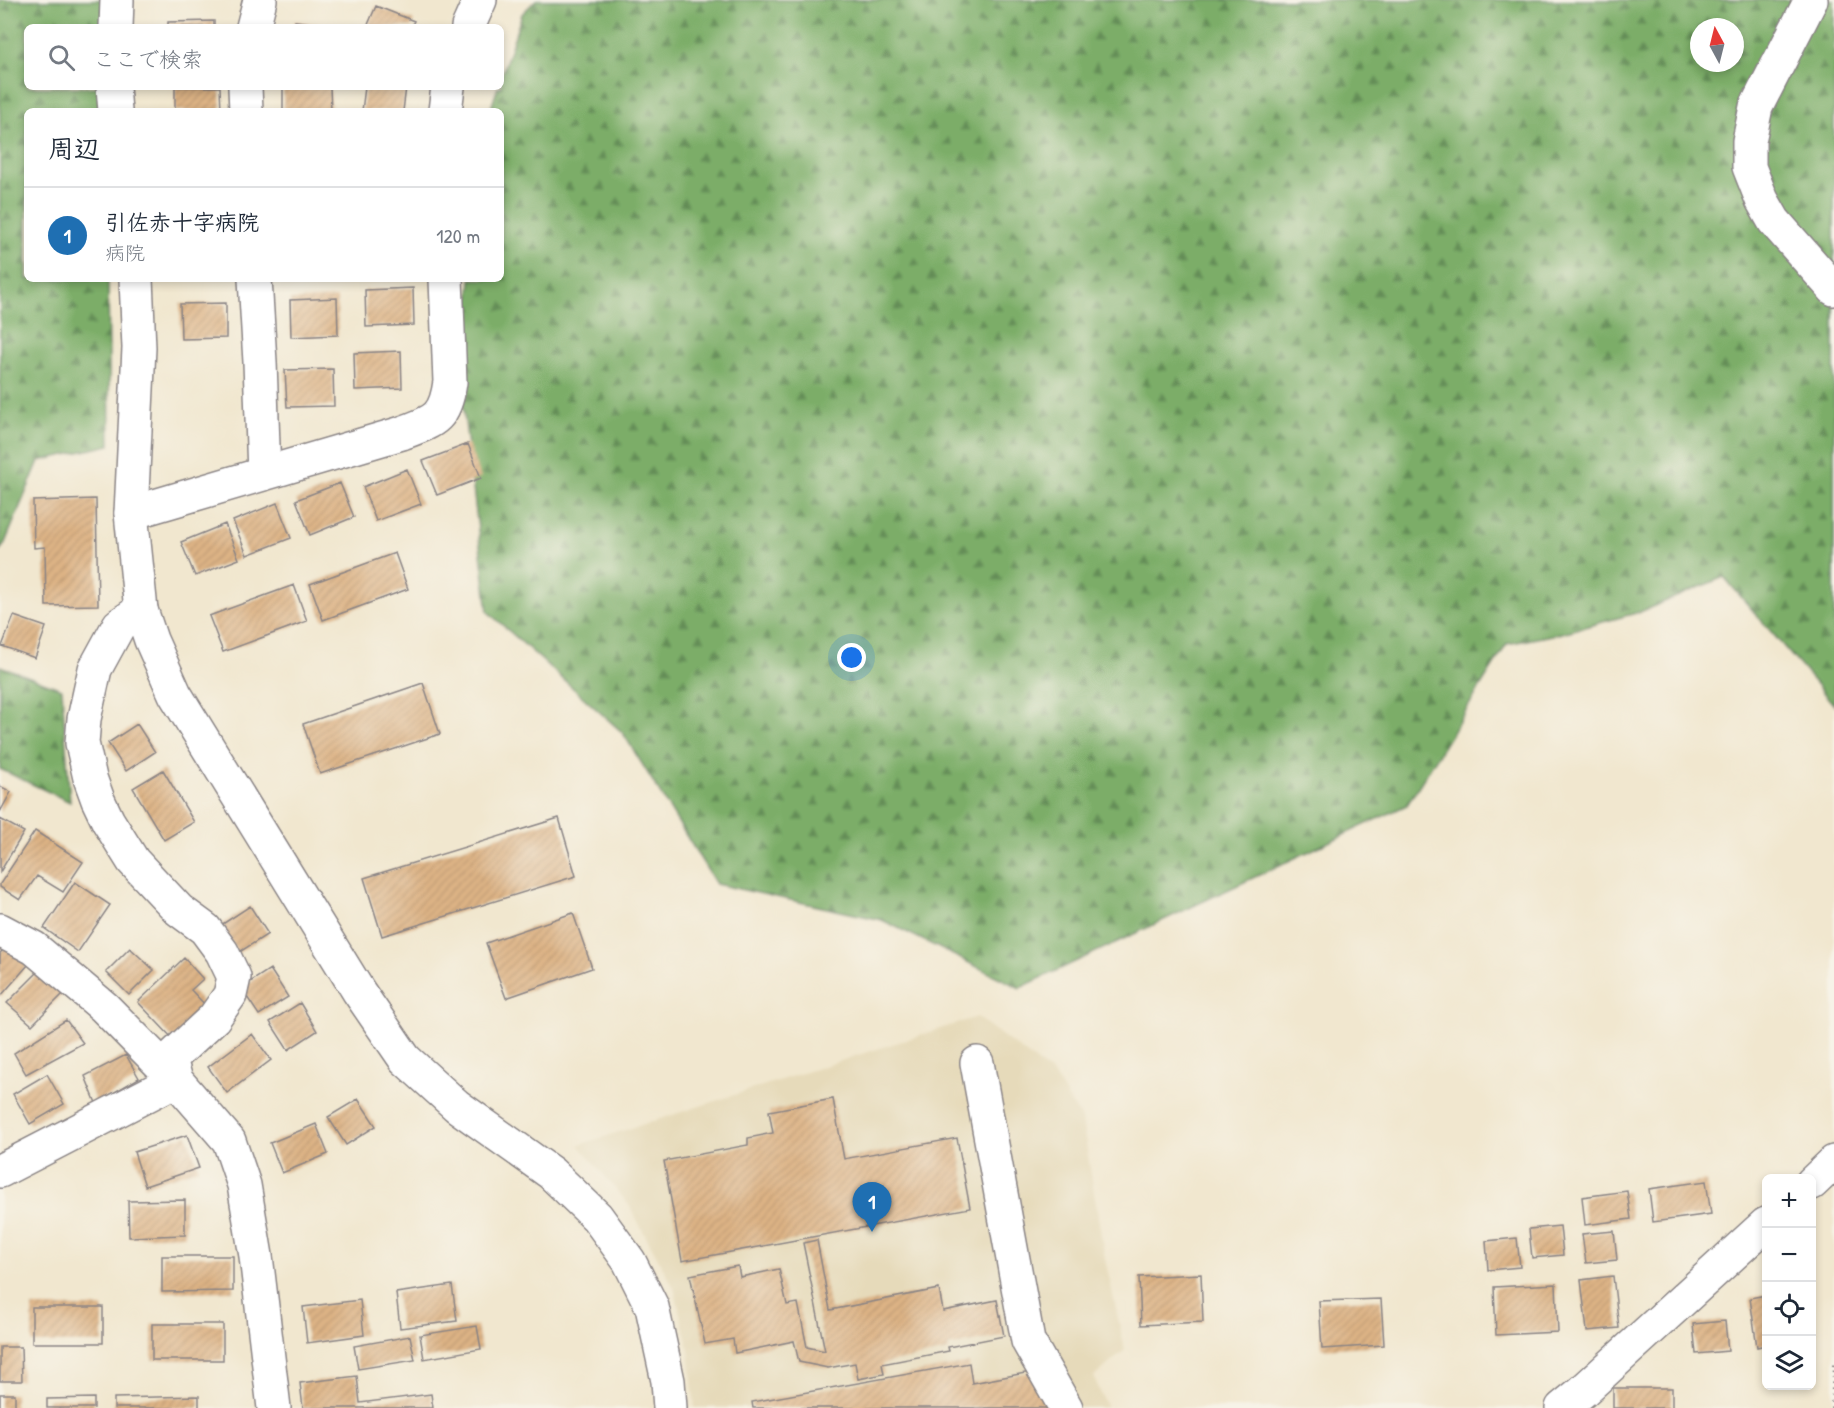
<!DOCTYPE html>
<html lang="ja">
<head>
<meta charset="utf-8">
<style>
	:root { --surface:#fff; --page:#f6f6f7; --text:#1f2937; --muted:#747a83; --line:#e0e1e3; --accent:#1f6fb2 }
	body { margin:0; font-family:"Patrick Hand","Klee One",sans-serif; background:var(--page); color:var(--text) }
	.controls { position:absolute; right:18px; bottom:18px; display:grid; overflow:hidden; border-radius:9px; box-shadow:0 3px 9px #0003 }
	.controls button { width:54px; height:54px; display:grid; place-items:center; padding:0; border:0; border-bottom:2px solid var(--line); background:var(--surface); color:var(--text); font:30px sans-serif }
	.compass { position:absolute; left:1690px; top:18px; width:54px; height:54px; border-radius:50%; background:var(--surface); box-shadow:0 3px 9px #0003; rotate:353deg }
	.you { position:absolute; left:852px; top:658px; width:21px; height:21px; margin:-15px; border:4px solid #fff; border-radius:50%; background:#1a73e8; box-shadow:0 0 0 9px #1a73e833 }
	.badge { display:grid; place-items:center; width:39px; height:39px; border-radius:50%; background:var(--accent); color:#fff; font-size:20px; font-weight:700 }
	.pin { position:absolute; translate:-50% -50px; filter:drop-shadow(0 2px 3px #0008) }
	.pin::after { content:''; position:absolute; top:32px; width:21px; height:18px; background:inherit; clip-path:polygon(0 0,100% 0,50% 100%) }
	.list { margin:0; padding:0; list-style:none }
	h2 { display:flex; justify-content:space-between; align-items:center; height:78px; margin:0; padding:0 24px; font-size:26px }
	h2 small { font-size:20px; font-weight:400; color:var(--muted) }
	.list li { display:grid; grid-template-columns:39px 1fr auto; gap:18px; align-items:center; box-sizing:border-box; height:96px; padding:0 24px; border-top:2px solid var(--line) }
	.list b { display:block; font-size:22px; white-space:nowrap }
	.list p { margin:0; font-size:20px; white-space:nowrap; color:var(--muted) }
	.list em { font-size:20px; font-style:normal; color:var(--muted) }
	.icon { flex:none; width:33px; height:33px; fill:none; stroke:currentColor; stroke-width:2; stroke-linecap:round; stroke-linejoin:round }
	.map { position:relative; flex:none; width:1834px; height:1408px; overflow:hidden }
	.search { position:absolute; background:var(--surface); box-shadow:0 3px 9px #0003; left:24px; top:24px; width:480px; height:66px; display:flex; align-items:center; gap:15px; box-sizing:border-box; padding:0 21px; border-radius:9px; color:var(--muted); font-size:22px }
	.panel { position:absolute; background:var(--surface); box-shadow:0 3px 9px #0003; left:24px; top:108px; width:480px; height:174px; border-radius:9px }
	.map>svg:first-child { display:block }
</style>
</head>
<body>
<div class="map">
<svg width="1834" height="1408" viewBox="0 0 1834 1408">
	<defs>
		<pattern id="forest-firs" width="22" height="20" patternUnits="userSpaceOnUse" patternTransform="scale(1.5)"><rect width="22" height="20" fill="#7bad68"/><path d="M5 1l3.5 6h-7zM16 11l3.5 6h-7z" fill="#648c57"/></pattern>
		<pattern id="building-hatch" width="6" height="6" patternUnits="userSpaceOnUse" patternTransform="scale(1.5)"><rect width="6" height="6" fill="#ddb385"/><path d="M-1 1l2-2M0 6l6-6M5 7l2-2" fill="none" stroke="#bd9a74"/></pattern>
	</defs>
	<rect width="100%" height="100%" fill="#f7f3e8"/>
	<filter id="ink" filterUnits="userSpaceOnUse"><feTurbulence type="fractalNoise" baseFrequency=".0167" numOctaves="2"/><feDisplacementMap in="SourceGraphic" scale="12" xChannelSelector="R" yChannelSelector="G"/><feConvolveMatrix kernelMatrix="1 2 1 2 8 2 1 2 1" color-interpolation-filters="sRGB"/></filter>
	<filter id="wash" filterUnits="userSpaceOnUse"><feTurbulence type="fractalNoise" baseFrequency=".008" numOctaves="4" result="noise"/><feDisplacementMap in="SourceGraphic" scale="24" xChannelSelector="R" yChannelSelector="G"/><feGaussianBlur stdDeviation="1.35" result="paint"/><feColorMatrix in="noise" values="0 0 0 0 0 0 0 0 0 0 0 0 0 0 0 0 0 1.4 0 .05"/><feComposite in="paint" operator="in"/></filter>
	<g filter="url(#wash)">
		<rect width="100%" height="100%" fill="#f1e7cf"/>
		<path fill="#e6daba" d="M977,1017l76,57 29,46 23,139 20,91 -31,27 13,31h-412l-6,-58 -15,-62 -45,-83 -50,-60z"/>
		<path fill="url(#forest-firs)" stroke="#4e6852" stroke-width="1.5" fill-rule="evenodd" d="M0,0h106l-4,27h-75v60h77v24h-77v168h81l2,166 -71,16 -35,84 -4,5z
			M536,0h1298v705l-110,-128 -84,35 -78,21 -55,11 -100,161 -387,183 -138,-68 -166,-36 -93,-151 -135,-121 -26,-215 9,-118h30v-168h-11l8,-24h3v-10l21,-63zM1699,27h36v36h-36z
			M0,666l62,23 8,113 -70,-33z"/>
		<g id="blocks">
			<path fill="url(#building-hatch)" d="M376,6l38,15 -3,6h-44z
				M214,21v6h-46v-5z
				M295,21l40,5v1h-41z
				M175,87h45l1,24h-46z
				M283,87h47l1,24h-48z
				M365,87h41l-3,24h-41z
				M413,288l1,37 -48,2 -1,-37z
				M337,298l1,37 -47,2 -1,-37z
				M226,303v35l-45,1 -1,-35z
				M401,351l1,37 -47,2 -1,-37z
				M333,369l1,37 -47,1 -2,-37z
				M468,444l13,34 -44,17 -14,-34z
				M407,469l14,35 -45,17 -13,-34z
				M340,483l14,34 -44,18 -14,-35z
				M96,499l2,106 -52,1 -1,-59 -11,1 -1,-47z
				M277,503l14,35 -44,17 -14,-34z
				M225,524l14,35 -44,17 -14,-34z
				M395,553l13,36 -85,31 -13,-36z
				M294,585l13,36 -84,31 -14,-36z
				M14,616l32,11 -11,31 -33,-12z
				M423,683l17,51 -120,40 -17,-50z
				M137,724l18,28 -29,19 -18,-28z
				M163,770l31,52 -30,18 -31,-52z
				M0,786l11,6 -11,20z
				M559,818l17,58 -194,60 -18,-58z
				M0,819l24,13 -24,40z
				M35,831l48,31 -20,30 -26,-16 -17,24 -20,-13v-3z
				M75,882l35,23 -32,47 -34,-24z
				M250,906l18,28 -30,19 -17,-28z
				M573,913l19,55 -86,30 -20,-55z
				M6,947l22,18 -28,32v-44z
				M130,948l24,22 -25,25 -23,-23z
				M184,958l19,21 -12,11 17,18 -34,32 -36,-38z
				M270,969l18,28 -29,18 -18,-27z
				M38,972l25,22 -31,31 -25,-22z
				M300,1003l17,28 -29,19 -18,-28z
				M66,1020l17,23 -57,31 -12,-21z
				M252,1034l19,26 -44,33 -19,-26z
				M126,1055l13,23 -43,25 -11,-27z
				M47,1074l17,30 -34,20 -17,-30z
				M358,1099l18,27 -30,19 -18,-28z
				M833,1099l11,60 113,-21 13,70 -288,53 -18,-100 84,-16v-7l25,-5 -4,-22z
				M316,1124l12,30 -46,19 -12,-30z
				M187,1135l12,33 -54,18 -11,-34z
				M1706,1181l5,33 -58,8 -4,-33z
				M1627,1191l4,28 -46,6 -3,-28z
				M185,1200v35l-56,2 -1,-36z
				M1560,1226l3,29 -31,3 -3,-29z
				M1614,1231l3,29 -31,3 -4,-29z
				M1517,1238l3,29 -32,3 -2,-29z
				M817,1240l13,70 109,-21 4,22 54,-11 7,36 -56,11 1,4 -67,13 2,10 -26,5 -3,-16 -27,5 -29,-6 -5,-21 -59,12 -2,-14 -28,5 -15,-69 48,-9 2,11 39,-8 8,36 11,-2 9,44 18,4 -22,-108z
				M162,1256h71v35l-71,1z
				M1201,1274l2,48 -62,3 -2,-48z
				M1613,1276l6,52 -32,3 -6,-51z
				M1556,1284l2,48 -62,3 -2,-48z
				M452,1285l5,36 -57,7 -4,-35z
				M1766,1295v50l-9,2 -7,-49z
				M1381,1299l3,46 -62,4 -3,-48z
				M360,1300l4,35 -57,8 -4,-36z
				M32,1307h71v36h-71z
				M1725,1321l3,30 -32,3 -3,-30z
				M152,1324h71v36h-71z
				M477,1326l4,23 -57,10 -4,-24z
				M410,1336l5,24 -57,9 -4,-23z
				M0,1347h21l1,34h-22z
				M969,1363l3,20 64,-12 23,37h-306l-1,-6z
				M357,1376l3,27 71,-9 2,14h-130l-3,-25z
				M1613,1388h59v20h-59z
				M0,1394h15v14h-15z
				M199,1396v12h-85v-10z
				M94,1398v10h-47v-9z"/>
		</g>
	</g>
	<g filter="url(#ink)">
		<use href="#blocks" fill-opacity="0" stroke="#8a8485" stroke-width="1.5"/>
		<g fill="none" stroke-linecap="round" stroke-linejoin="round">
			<defs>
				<path id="street" d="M1811,0l-55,107 -7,34v26l13,33 12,21 60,68
					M253,27l7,-27
					M468,27l12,-27
					M245,87l1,24
					M445,111l3,-24
					M255,279l5,83 4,112
					M131,513l271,-80c32,-12 43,-14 48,-51l-4,-103
					M0,930l34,18 70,59 72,73 53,61 15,44 12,71 18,152
					M977,1063l51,278 38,67
					M0,1171l176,-91 -6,-21 44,-41 16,-23 4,-18 -12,-25 -17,-23 -26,-19 -46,-49 -25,-40 -10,-21 -8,-22 -8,-35 2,-24 11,-50 24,-44 22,-15
					M1812,1183l22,-21
					M1562,1408l21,-17 183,-167"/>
				<path id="secondary" d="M116,27l1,-27
					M113,87l2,24
					M136,279l3,69 -8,165 10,97 10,30 24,54 184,298 46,67 52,47 94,67 46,44 32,44 23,46 16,74 2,27"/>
			</defs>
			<use href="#street" stroke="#8a8485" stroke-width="36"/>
			<use href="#secondary" stroke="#8a8485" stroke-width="36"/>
			<path stroke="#8a8485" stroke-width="4" stroke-dasharray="1.5 4.5" stroke-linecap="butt" d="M1832,1408l2,-44"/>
			<use href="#street" stroke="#fff" stroke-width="33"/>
			<use href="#secondary" stroke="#fff" stroke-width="33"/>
		</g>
	</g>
</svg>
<div class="controls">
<button>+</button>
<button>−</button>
<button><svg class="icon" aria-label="locate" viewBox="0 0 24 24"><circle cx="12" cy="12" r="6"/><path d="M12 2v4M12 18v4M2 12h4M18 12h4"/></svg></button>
<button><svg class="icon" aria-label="layers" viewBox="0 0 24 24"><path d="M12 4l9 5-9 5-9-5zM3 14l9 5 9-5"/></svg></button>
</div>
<svg class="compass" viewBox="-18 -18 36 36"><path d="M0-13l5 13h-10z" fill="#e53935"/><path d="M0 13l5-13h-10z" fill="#747a83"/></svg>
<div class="you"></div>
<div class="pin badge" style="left:872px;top:1232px">1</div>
<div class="search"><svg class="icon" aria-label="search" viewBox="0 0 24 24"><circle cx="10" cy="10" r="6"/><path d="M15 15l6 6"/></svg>ここで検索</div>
<section class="panel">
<h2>周辺<small></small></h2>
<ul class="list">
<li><span class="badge">1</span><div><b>引佐赤十字病院</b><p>病院</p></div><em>120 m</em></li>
</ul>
</section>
</div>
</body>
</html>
